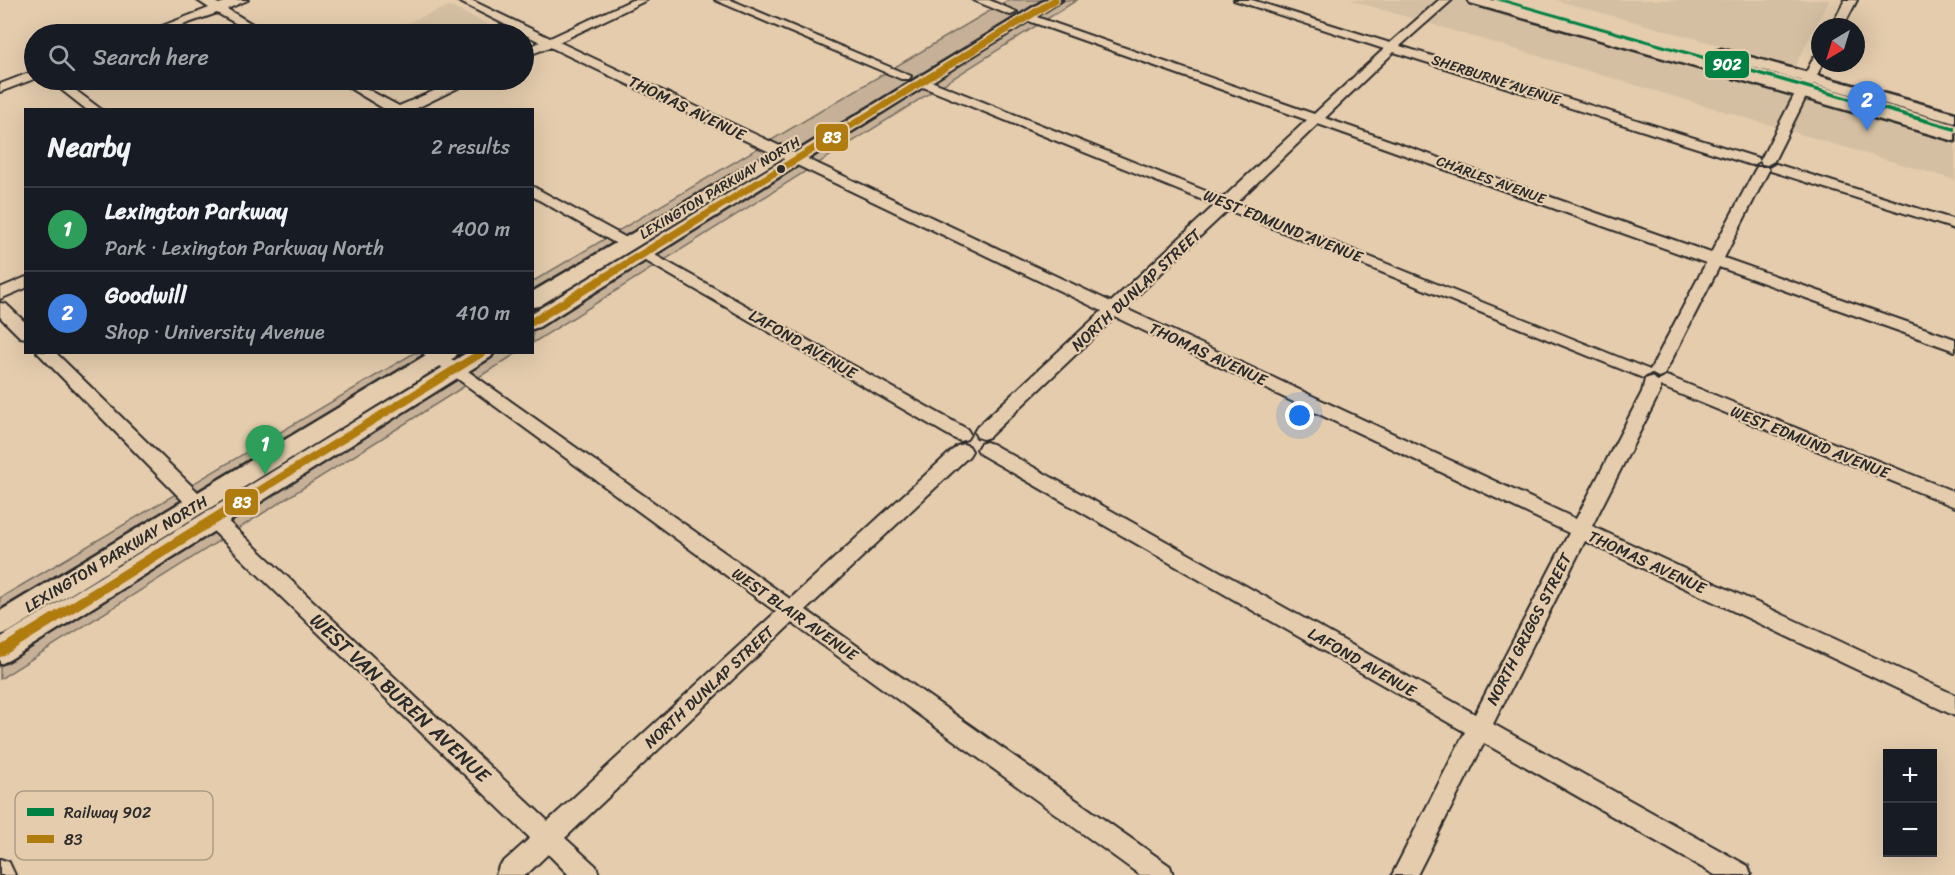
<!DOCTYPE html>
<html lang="en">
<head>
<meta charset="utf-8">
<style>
	:root { --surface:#171b24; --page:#242831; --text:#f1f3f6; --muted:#9ea1a6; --line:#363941; --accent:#db2777 }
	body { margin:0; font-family:Sriracha,sans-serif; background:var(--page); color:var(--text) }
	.controls { position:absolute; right:18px; bottom:18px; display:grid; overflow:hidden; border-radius:0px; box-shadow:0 6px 24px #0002 }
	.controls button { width:54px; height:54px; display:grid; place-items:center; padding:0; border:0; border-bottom:2px solid var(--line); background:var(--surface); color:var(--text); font:30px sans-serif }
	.compass { position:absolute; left:1811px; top:18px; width:54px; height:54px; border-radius:50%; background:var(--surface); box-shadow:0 6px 24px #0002; rotate:218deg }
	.you { position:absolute; left:1300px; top:416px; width:21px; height:21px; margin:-15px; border:4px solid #fff; border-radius:50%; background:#1a73e8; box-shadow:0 0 0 9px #1a73e833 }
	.badge { display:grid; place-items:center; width:39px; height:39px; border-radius:50%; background:var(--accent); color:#fff; font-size:20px; font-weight:700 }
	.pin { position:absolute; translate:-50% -50px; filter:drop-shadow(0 2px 3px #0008) }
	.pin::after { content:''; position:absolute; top:32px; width:21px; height:18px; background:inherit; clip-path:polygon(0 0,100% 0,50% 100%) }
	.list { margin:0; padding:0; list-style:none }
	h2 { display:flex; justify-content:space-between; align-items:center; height:78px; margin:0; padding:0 24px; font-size:26px }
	h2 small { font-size:20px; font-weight:400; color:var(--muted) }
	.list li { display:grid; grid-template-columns:39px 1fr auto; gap:18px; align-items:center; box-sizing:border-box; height:84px; padding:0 24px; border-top:2px solid var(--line) }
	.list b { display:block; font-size:22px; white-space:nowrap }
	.list p { margin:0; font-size:20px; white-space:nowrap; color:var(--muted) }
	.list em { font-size:20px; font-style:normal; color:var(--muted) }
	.icon { flex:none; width:33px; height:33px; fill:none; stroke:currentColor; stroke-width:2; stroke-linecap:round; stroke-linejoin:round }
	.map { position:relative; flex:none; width:1955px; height:875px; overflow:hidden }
	.search { position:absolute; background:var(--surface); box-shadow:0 6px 24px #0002; left:24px; top:24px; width:510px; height:66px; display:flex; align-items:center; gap:15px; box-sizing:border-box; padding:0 21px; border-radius:33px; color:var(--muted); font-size:22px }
	.panel { position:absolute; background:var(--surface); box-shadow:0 6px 24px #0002; left:24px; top:108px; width:510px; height:246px; border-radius:0px }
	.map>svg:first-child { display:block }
</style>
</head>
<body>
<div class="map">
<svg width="1955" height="875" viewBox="0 0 1955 875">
	<rect width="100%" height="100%" fill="#e4ccad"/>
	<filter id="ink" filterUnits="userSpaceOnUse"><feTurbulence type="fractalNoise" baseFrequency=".0167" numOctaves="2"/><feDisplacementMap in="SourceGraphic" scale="12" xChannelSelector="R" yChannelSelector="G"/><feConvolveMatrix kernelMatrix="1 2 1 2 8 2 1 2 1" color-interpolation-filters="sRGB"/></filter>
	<g filter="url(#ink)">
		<path fill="#d4bfa2" d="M1350,0h115l490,140v40z
			M1555,0h274l-34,66z
			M449,6l60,28h-104l-11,-6z"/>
		<path fill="#c6b198" stroke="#786e62" stroke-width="1.5" d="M1008,0h69l-544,343 -1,-61z
			M414,353h103l-517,326v-81z"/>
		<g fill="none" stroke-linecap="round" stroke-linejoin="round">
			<defs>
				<path id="minor" d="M197,0h14l8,4 12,-4h17l-21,9 42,25h-14l-38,-21 -60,21h-16l68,-26z
					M456,0h15l79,38 82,-38h15l-88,42 552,260 104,-97 -297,-120 -2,-3 2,-3h8l297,119 84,-78 -284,-101v-4h8l283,99 70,-65 -150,-49h18l138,43 49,-43h13l-52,46 358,112 2,3 -7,4 -5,-1 -354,-112 -69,66 386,135 44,-83 2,-3h10l2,3 -45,88 231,81v12l-236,-84 -55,108 -6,2 -7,-4 -8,5 -415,-168 -104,98 452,211 66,-127 3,-13 6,-2 7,4 8,-5 6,2 283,114v15l-295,-121v6l-68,134 363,169v21l-370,-175 -92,183 255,142 3,9h-36l-231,-132 -67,132h-25l73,-143 -485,-278 -3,-5 3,-5 6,-2 6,2 483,270 94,-181 -454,-216 -126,120 -6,2 -6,-2 -3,-5 3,-5 125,-116 -552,-264 -26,10v-7l16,-8zM1318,124l388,139 -56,107 -414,-167z
					M715,0h16l180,76 -2,3h-8z
					M973,0h16l28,12 -6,3 -4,-1z
					M1845,0h12l-14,27h-12z
					M1820,53v10h3l-49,98 -7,4 -5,-1 -2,-3 54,-104z
					M34,71v8l-34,13v-8z
					M49,80h13l40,30h-15z
					M336,80h14l49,26 60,-26h15l-61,30h-27z
					M1776,164l179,56v9l-184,-58 -2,-3z
					M532,186l100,55 2,3 -2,3h-10l-90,-51z
					M644,249l323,180 3,5 -3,5 -6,2 -6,-2 -316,-182 -3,-3 3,-3z
					M26,277v11l-26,11v-11z
					M0,303l6,1 20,19v15l-6,-1 -20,-20z
					M37,352h18l150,147 3,5 -3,5 -7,2 -7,-2z
					M421,352h20l349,247 167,-153 6,-2 6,2 3,5 -3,5 -163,154 364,256 3,9h-33l-348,-252 -227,215 31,28 3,9h-30l-21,-21 -22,21h-30l3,-9 31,-28 -323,-313 -3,-5 3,-5 7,-3 7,3 327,306 228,-209z
					M0,859l9,3 6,13h-15z"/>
				<path id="major" d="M1045,0h17l-523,327 -7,2v-16z
					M1468,0h23l464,131v10l-485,-138z
					M1721,49l234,64v10l-239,-66 -3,-3 3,-3z
					M783,145l6,1 2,4 -2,4 -250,152 -7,1v-15z
					M431,352h27l-3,5 -446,275 -9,3v-24z
					M468,352h26l-3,5 -482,303 -9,4v-26z"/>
			</defs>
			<use href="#minor" stroke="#2b2b2b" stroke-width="4"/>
			<use href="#major" stroke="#2b2b2b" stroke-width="5"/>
			<use href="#minor" fill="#e4ccad" fill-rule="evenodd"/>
			<use href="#major" fill="#e4ccad" fill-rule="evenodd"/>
			<defs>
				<path id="bus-1-far2" d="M699,219l356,-219"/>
				<path id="bus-1-far1" d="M532,322l169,-104
					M238,504l245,-152"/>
				<path id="bus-1" d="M0,652l240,-149"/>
			</defs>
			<use href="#bus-1-far2" stroke="#e4ccad" stroke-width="10"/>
			<use href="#bus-1-far1" stroke="#e4ccad" stroke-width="13"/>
			<use href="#bus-1" stroke="#e4ccad" stroke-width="15"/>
			<use href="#bus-1-far2" stroke="#b07b0f" stroke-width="7"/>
			<use href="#bus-1-far1" stroke="#b07b0f" stroke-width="8"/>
			<use href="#bus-1" stroke="#b07b0f" stroke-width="10"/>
			<defs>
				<path id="rail-1" d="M1496,0h10l449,127v4z"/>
			</defs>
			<use href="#rail-1" stroke="#e4ccad" stroke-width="5"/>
			<use href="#rail-1" fill="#008144" fill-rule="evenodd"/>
		</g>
	</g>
	<circle fill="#2b2b2b" stroke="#e4ccad" stroke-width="2" cx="781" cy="169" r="5"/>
	<g text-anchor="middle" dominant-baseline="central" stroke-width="4.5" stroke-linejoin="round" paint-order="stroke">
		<g font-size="14" fill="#2b2b2b" stroke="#e4ccad">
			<text transform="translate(1496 80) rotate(18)">SHERBURNE AVENUE</text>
			<text transform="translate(1491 180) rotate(20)">CHARLES AVENUE</text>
			<text transform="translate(720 188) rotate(-31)">LEXINGTON PARKWAY NORTH</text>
		</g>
		<g font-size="16" fill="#2b2b2b" stroke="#e4ccad">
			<text transform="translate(687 108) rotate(26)">THOMAS AVENUE</text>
			<text transform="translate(1283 226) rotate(22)">WEST EDMUND AVENUE</text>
			<text transform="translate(1136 290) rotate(-43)">NORTH DUNLAP STREET</text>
			<text transform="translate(803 344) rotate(30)">LAFOND AVENUE</text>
			<text transform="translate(1208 354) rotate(25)">THOMAS AVENUE</text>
			<text transform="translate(1810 442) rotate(22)">WEST EDMUND AVENUE</text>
			<text transform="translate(116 554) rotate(-31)">LEXINGTON PARKWAY NORTH</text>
			<text transform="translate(1647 562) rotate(25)">THOMAS AVENUE</text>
			<text transform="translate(795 614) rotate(35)">WEST BLAIR AVENUE</text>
			<text transform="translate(1529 629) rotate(-63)">NORTH GRIGGS STREET</text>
			<text transform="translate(1362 662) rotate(30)">LAFOND AVENUE</text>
			<text transform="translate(709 687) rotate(-43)">NORTH DUNLAP STREET</text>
		</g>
		<g font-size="20" fill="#2b2b2b" stroke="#e4ccad">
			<text transform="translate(400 698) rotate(43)">WEST VAN BUREN AVENUE</text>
		</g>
	</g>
	<rect x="15" y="791" width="198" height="69" rx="9" fill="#e4ccad" stroke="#ac9c86" stroke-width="1.5"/>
	<rect x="27" y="808" width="27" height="8" fill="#008144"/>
	<rect x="27" y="835" width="27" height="8" fill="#b07b0f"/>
	<g font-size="16" fill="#2b2b2b">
		<text x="64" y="818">Railway 902</text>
		<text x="64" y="845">83</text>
	</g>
	<g stroke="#e4ccad" stroke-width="2">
		<rect x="1704" y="50" width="46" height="29" rx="6" fill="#008144"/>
		<rect x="815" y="123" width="34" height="29" rx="6" fill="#b07b0f"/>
		<rect x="224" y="488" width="35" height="28" rx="6" fill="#b07b0f"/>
	</g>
	<g font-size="16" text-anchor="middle" font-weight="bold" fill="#fff">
		<text x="1727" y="70">902</text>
		<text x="832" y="143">83</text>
		<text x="242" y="508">83</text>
	</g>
</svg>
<div class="controls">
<button>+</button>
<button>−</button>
</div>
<svg class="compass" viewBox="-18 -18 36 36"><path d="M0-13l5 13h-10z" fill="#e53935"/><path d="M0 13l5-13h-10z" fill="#9ea1a6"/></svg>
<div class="you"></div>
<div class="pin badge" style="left:265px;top:475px;background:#2e9e5b">1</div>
<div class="pin badge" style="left:1867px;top:131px;background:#3f7fe0">2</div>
<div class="search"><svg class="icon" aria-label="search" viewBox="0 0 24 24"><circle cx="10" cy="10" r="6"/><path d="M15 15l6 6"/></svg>Search here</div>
<section class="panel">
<h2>Nearby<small>2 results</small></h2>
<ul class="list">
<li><span class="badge" style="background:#2e9e5b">1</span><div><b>Lexington Parkway</b><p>Park · Lexington Parkway North</p></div><em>400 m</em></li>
<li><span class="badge" style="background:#3f7fe0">2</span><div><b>Goodwill</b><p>Shop · University Avenue</p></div><em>410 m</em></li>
</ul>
</section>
</div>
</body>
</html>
